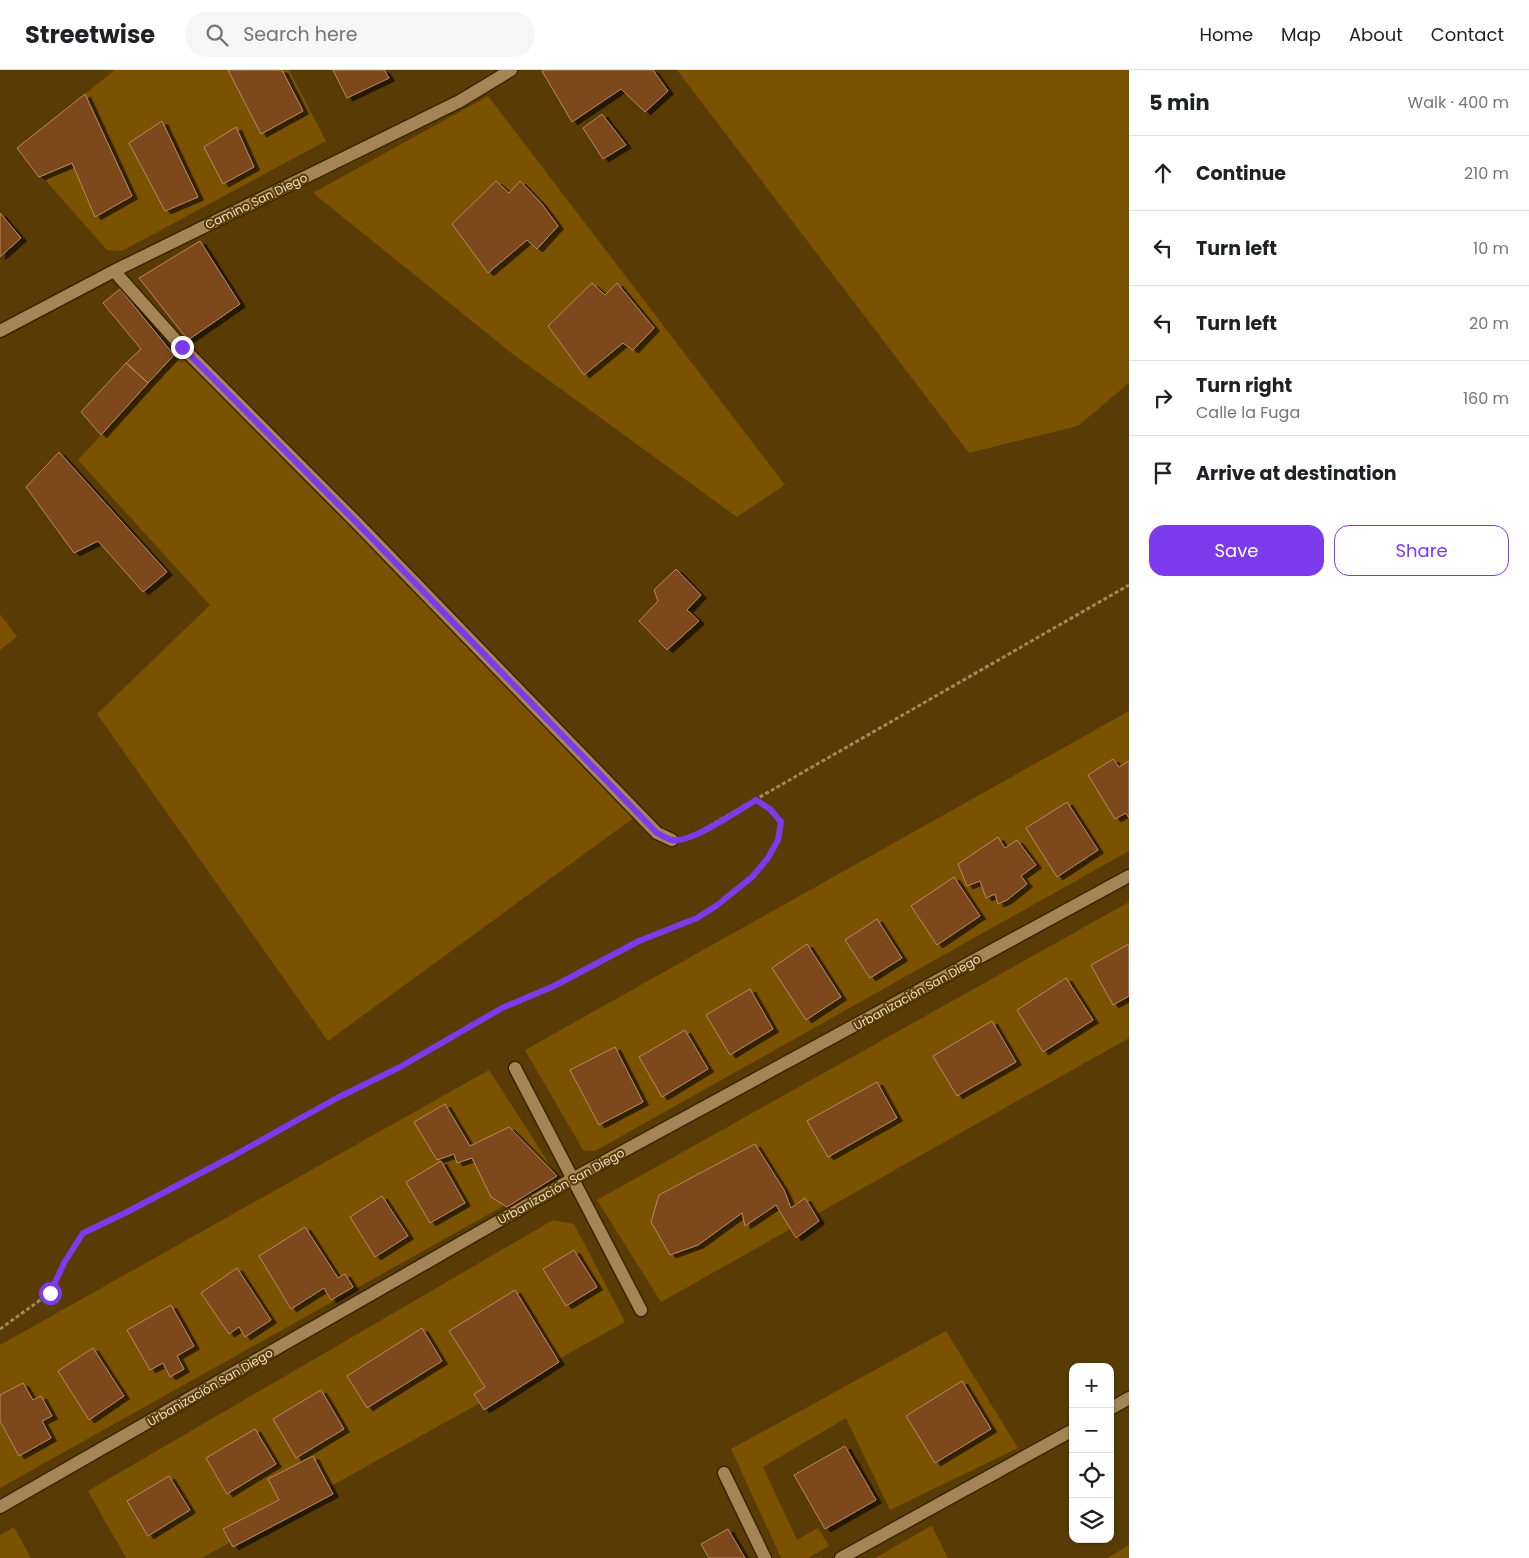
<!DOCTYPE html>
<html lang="en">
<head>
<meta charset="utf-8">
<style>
	:root { --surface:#fff; --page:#f6f6f6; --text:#202124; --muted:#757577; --line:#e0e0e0; --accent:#7c3aed }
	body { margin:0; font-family:Poppins,sans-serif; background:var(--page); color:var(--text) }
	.controls { position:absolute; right:15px; bottom:15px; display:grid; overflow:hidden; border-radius:10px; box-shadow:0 1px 4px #0004 }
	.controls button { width:45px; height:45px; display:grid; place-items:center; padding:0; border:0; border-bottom:1px solid var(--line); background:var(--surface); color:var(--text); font:25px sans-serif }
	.stop { position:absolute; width:15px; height:15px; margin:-11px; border:4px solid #7c3aed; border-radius:50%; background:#fff }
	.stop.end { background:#7c3aed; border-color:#fff; box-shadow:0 1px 5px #0008 }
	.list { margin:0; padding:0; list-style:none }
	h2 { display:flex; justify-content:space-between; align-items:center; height:65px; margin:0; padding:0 20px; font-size:21px }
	h2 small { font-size:16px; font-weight:400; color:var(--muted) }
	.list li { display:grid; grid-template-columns:32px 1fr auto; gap:15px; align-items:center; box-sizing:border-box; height:75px; padding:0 20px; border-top:1px solid var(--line) }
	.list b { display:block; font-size:19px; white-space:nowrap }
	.list p { margin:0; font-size:16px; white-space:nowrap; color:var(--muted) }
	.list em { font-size:16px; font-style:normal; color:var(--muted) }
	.actions { display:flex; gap:10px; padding:15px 20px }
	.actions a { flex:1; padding:11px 0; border:1px solid var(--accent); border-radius:15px; text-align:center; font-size:18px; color:var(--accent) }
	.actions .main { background:var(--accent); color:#fff }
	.icon { flex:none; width:28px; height:28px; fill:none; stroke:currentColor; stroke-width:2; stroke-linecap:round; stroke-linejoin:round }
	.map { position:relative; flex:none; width:1129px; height:1488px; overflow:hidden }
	header { display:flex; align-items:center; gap:30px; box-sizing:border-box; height:70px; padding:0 25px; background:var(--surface); border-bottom:1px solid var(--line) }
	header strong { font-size:24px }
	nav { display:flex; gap:28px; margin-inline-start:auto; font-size:18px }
	.search { width:350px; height:45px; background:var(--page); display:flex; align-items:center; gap:12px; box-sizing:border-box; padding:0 18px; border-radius:28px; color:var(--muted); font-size:19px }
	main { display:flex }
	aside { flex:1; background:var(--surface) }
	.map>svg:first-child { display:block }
</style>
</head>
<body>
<header>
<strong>Streetwise</strong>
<div class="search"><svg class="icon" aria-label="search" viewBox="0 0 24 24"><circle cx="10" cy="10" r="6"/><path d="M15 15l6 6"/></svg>Search here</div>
<nav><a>Home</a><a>Map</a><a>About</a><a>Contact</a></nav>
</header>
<main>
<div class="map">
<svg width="1129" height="1488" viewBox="0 0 1129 1488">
	<defs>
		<filter id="shadow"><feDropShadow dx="5.5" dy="3" stdDeviation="0" flood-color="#0009"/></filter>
	</defs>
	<rect width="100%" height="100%" fill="#593c05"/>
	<path fill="#7a5200" d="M115,0h174l37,71 -204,110 -15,-1 -90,-102z
		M677,0h452v313l-51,43 -109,27z
		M488,26l297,389 -48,32 -223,-162 -201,-162z
		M182,277l457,467 -311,227 -231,-327 113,-109 -132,-145z
		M0,544l17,23 -17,13z
		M1129,641v140l-534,300 -12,-1 -58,-100z
		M1129,832v136l-468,264 -64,-102z
		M489,1000l68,106 -557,312v-143z
		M553,1150l21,4 51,98 -423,236h-76l-38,-67z
		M946,1261l72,117 -128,62 -44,-92 -83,49 34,73 21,-12 11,18 -21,12h-27l-50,-109z
		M932,1456l16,32h-73l56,-32z
		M14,1457l17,31h-31v-23z
		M1129,1475v13h-22z"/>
	<path fill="#7d481b" stroke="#b68663" filter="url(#shadow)" d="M228,0h54l21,41 -42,23z
		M333,0h51l5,8 -42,20z
		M544,0h109l15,21 -23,21 -24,-23 -49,33 -30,-51z
		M85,24l47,102 -37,21 -23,-54 -33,14 -22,-29z
		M602,44l24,31 -23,14 -20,-31z
		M162,51l36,76 -33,14 -36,-68z
		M236,57l18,40 -31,17 -19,-37z
		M496,111l13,12 11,-12 21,22 17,23 -21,23 -10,-9 -39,33 -36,-49z
		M0,143l21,25 -21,19z
		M200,171l40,63 -52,36 -49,-62z
		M592,213l13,12 12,-12 37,45 -21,22 -10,-7 -39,32 -36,-49z
		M120,219l54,66 -26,28 -22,-20 15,-14 -38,-46z
		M126,293l22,20 -47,52 -20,-23z
		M59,382l108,120 -24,20 -45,-51 -24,12 -48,-66z
		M676,499l25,26 -14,15 12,11 -32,29 -28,-29 19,-20 -4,-11z
		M1113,689l6,8 10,-6v57l-3,-5 -11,6 -27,-44z
		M1067,732l31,48 -41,27 -31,-49z
		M998,767l7,11 12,-8 19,25 -15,11 6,8 -20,16 -9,4 -3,-10 -9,4 -6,-17 -13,5 -9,-22z
		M954,807l26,39 -43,29 -26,-39z
		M877,849l25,39 -32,20 -25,-38z
		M807,874l34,53 -35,23 -34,-52z
		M1129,874v52l-16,9 -22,-40z
		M1066,908l27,42 -50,32 -26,-42z
		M750,919l23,40 -43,26 -24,-40z
		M992,951l24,41 -59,34 -24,-40z
		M685,960l23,39 -46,28 -23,-40z
		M615,977l28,55 -44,23 -29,-55z
		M877,1012l20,36 -69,39 -21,-36z
		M445,1034l25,42 39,-19 48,49 -50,31 -16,-10 -19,-39 -15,5 -3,-9 -17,6 -23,-38z
		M755,1074l29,46 7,18 14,-10 14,23 -23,17 -20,-33 -31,21 -3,-13 -44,32 -28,10 -19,-33 8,-27z
		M441,1091l24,42 -35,20 -24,-41z
		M382,1126l26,40 -33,21 -25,-40z
		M305,1157l33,51 7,-4 8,13 -22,13 -7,-12 -33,21 -32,-53z
		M574,1180l23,37 -31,19 -23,-37z
		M237,1198l34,52 -26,17 -6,-10 -10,7 -28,-41z
		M515,1220l44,72 -75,48 -10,-16 11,-7 -36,-56z
		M171,1235l23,41 -17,10 7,13 -14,8 -7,-14 -13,7 -23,-40z
		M422,1258l20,33 -75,47 -20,-32z
		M93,1278l31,48 -35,24 -31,-49z
		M962,1311l29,48 -56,34 -29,-47z
		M23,1313l10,17 8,-4 11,20 -10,5 9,17 -32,18 -19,-35v-26z
		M321,1320l23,39 -48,29 -23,-39z
		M255,1359l21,35 -49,30 -21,-36z
		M845,1376l31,54 -51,29 -31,-54z
		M313,1386l20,38 -100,53 -10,-18 56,-29 -11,-21z
		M169,1406l21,34 -42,26 -21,-35z
		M728,1459l17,29h-36l-8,-14z"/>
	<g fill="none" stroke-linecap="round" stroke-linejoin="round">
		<defs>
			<path id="lane" d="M515,998l126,242
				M724,1403l41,85"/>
			<path id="street" d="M114,201l68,76 176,177 299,309 15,7
				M0,261l114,-60 346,-170 51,-31
				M1110,1339l19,-11
				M0,1437l574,-329 555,-302
				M841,1488l232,-128"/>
		</defs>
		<use href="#lane" stroke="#392400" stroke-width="15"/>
		<use href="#street" stroke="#392400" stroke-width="15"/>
		<path stroke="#a0885f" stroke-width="3" stroke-dasharray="4 2.5" stroke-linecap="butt" d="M692,766l437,-251
			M0,1259l50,-36 14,-30 19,-30 42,-20 108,-57 104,-58 63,-31 102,-59 52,-22 85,-45 58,-23 19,-12 35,-29 17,-19 10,-18 3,-18 -11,-13 -14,-8"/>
		<use href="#lane" stroke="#a58555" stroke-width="12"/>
		<use href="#street" stroke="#a58555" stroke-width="12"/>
	</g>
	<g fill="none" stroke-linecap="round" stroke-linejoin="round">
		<path stroke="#7c3aed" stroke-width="6" d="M50,1223l14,-30 19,-30 42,-20 108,-57 104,-58 63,-31 102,-59 52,-22 85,-45 58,-23 19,-12 36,-29 16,-19 10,-18 3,-18 -11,-13 -14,-9c-17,10 -66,44 -84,40 -5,-1 -10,-5 -15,-7l-299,-309 -176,-177"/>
	</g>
	<g text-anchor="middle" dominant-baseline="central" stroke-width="4" stroke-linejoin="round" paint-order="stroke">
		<g font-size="12" fill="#efddc5" stroke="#593c05">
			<text transform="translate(256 131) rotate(-26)">Camino San Diego</text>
			<text transform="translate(917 922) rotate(-29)">Urbanización San Diego</text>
			<text transform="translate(561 1116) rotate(-29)">Urbanización San Diego</text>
			<text transform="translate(210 1317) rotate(-30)">Urbanización San Diego</text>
		</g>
	</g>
</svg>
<div class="controls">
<button>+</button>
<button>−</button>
<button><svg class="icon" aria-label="locate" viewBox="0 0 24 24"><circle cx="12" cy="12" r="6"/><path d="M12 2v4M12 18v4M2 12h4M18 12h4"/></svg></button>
<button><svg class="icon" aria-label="layers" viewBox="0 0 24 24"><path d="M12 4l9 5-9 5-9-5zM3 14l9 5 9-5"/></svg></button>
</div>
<div class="stop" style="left:50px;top:1223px"></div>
<div class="stop end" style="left:182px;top:277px"></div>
</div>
<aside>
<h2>5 min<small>Walk · 400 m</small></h2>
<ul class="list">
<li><svg class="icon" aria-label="ahead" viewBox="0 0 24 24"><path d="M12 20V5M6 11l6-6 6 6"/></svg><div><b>Continue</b></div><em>210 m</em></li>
<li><svg class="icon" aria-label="left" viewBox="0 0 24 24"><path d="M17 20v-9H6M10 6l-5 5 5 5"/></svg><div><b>Turn left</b></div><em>10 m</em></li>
<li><svg class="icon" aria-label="left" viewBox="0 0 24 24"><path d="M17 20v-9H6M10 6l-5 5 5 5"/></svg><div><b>Turn left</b></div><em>20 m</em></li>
<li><svg class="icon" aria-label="right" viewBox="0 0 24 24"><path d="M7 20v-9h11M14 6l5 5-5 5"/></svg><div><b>Turn right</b><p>Calle la Fuga</p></div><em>160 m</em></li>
<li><svg class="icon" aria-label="arrive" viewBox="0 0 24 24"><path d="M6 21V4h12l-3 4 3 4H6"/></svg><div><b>Arrive at destination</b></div></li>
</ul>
<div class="actions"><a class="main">Save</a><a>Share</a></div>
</aside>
</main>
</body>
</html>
